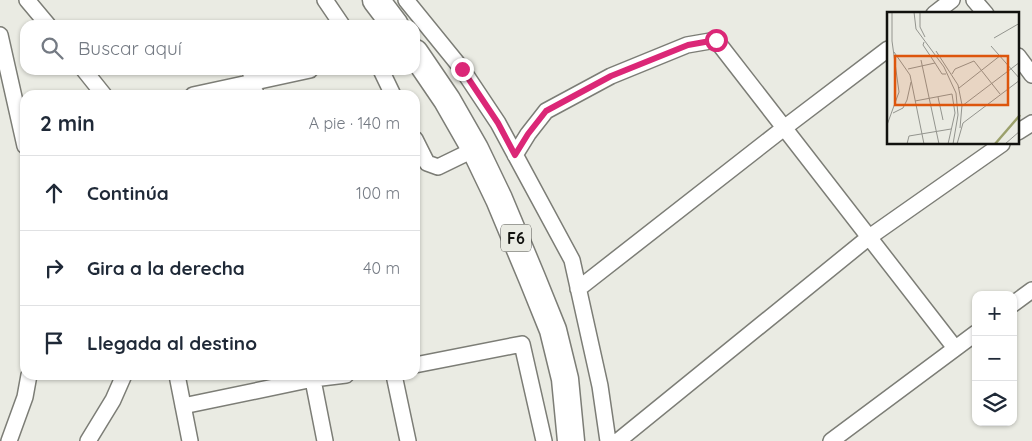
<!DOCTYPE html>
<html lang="es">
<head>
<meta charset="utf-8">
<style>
	:root { --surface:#fff; --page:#f6f6f7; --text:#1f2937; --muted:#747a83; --line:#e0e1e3 }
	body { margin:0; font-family:Quicksand,sans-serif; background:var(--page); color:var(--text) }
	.controls { position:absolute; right:15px; bottom:15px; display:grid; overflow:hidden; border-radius:10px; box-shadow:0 1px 4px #0004 }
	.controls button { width:45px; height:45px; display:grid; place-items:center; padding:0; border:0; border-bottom:1px solid var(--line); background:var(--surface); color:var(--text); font:25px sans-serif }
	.stop { position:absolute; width:15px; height:15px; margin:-11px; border:4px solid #db2777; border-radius:50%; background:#fff }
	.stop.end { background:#db2777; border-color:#fff; box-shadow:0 1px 5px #0008 }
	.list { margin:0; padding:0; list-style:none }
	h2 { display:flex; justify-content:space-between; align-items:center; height:65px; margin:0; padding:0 20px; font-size:21px }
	h2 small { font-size:16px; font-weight:400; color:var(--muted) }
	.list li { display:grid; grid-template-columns:32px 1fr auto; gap:15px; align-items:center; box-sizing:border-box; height:75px; padding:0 20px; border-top:1px solid var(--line) }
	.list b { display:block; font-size:19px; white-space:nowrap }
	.list em { font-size:16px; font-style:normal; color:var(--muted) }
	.icon { flex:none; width:28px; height:28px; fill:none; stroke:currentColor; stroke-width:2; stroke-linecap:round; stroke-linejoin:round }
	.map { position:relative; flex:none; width:1032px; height:441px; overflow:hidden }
	.search { position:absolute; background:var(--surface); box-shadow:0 1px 4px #0004; left:20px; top:20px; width:400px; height:55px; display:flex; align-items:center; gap:12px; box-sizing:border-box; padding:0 18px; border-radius:15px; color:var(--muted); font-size:19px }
	.panel { position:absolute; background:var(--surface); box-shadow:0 1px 4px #0004; left:20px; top:90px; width:400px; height:290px; border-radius:15px }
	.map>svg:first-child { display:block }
</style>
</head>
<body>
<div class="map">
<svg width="1032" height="441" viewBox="0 0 1032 441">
	<rect width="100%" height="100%" fill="#eaebe3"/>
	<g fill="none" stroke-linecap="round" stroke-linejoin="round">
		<defs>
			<path id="street" d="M27,0l21,25
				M325,0l17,25
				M406,0l56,69 36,54 74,137 28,126 8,55
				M974,0l12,14
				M934,14l18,-14
				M0,35l25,111
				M1018,56l14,19
				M84,70l20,25
				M250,70l6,25
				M381,70l12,25
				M193,95l117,-25
				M1018,132l14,-9
				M415,139l12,24 11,4 37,-18
				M515,155l13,-21 18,-23 65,-35 76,-31 29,-5 239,308
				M578,289l206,-161 104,-79
				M1013,304l19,-14
				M415,365l107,-21 22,97
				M177,375l13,66
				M312,375l13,66
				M394,375l14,66
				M183,406l130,-27 33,-4
				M9,441l16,-44 4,-22
				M88,441l25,-41 11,-25
				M618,441l250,-203 134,-94
				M831,441l145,-108"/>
			<path id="highway" d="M376,0l19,25
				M415,53l32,47 28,49 24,50 33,79 21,52 12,49 6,62"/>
		</defs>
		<use href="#street" stroke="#7c7d76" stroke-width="18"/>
		<use href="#highway" stroke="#7c7d76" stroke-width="29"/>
		<use href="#street" stroke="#fff" stroke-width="15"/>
		<use href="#highway" stroke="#fff" stroke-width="26"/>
	</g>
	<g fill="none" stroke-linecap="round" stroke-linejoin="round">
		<path stroke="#db2777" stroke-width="6" d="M462,69l36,54 17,32 13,-21 18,-23 65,-35 77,-31 28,-5"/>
	</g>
	<g text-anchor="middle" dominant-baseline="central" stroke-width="4" stroke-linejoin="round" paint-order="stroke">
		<rect fill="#eaebe3" stroke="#52524e" stroke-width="1" x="501" y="224.5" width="30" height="27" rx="4"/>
		<g font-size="16" font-weight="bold" fill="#11110e">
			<text x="516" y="238">F6</text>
		</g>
	</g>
	<g transform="translate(887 12)">
		<rect width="132" height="132" fill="#eaebe3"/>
		<path fill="none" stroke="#9ba06b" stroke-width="2.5" d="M108,132l25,-29"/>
		<path fill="none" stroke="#93948e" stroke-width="1" d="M27,0l2,17 28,38 12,26 2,22 -5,29M33,0v15l5,10M107,26l26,-15M37,30l-1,3 12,18M104,34l29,33M49,39l22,34 4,20 -2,23M7,40l16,23 14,69M34,48l18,84M21,57l27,-6 7,11h4M65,62l3,-5 19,-8 26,33M72,76l42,-33M51,85l5,23M28,89l37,-7 3,19 -7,31M75,94l58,-44M6,101l10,-5 4,-8 4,-18M0,113l12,-33 -7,-51v-29M20,132l2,-8 42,-7M70,132l6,-21 57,-43M118,132l15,-13"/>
		<path fill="#dd550c" fill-opacity="0.15" stroke="#dd550c" stroke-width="2.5" d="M8,44h113v49h-113z"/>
		<rect width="132" height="132" fill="none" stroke="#11110e" stroke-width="2.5"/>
	</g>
</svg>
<div class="controls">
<button>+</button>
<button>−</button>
<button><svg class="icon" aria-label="layers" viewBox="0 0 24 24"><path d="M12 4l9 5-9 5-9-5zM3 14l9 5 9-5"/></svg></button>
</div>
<div class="stop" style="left:716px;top:40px"></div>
<div class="stop end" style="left:462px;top:69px"></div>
<div class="search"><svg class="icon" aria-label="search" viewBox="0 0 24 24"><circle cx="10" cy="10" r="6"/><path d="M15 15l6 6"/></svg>Buscar aquí</div>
<section class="panel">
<h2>2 min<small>A pie · 140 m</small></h2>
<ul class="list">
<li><svg class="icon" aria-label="ahead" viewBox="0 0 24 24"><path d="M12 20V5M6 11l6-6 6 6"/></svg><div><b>Continúa</b></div><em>100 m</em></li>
<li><svg class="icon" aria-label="right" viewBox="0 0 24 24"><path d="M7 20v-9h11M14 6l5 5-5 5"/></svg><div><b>Gira a la derecha</b></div><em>40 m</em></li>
<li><svg class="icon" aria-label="arrive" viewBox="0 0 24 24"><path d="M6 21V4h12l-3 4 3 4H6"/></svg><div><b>Llegada al destino</b></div></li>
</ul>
</section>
</div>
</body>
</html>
